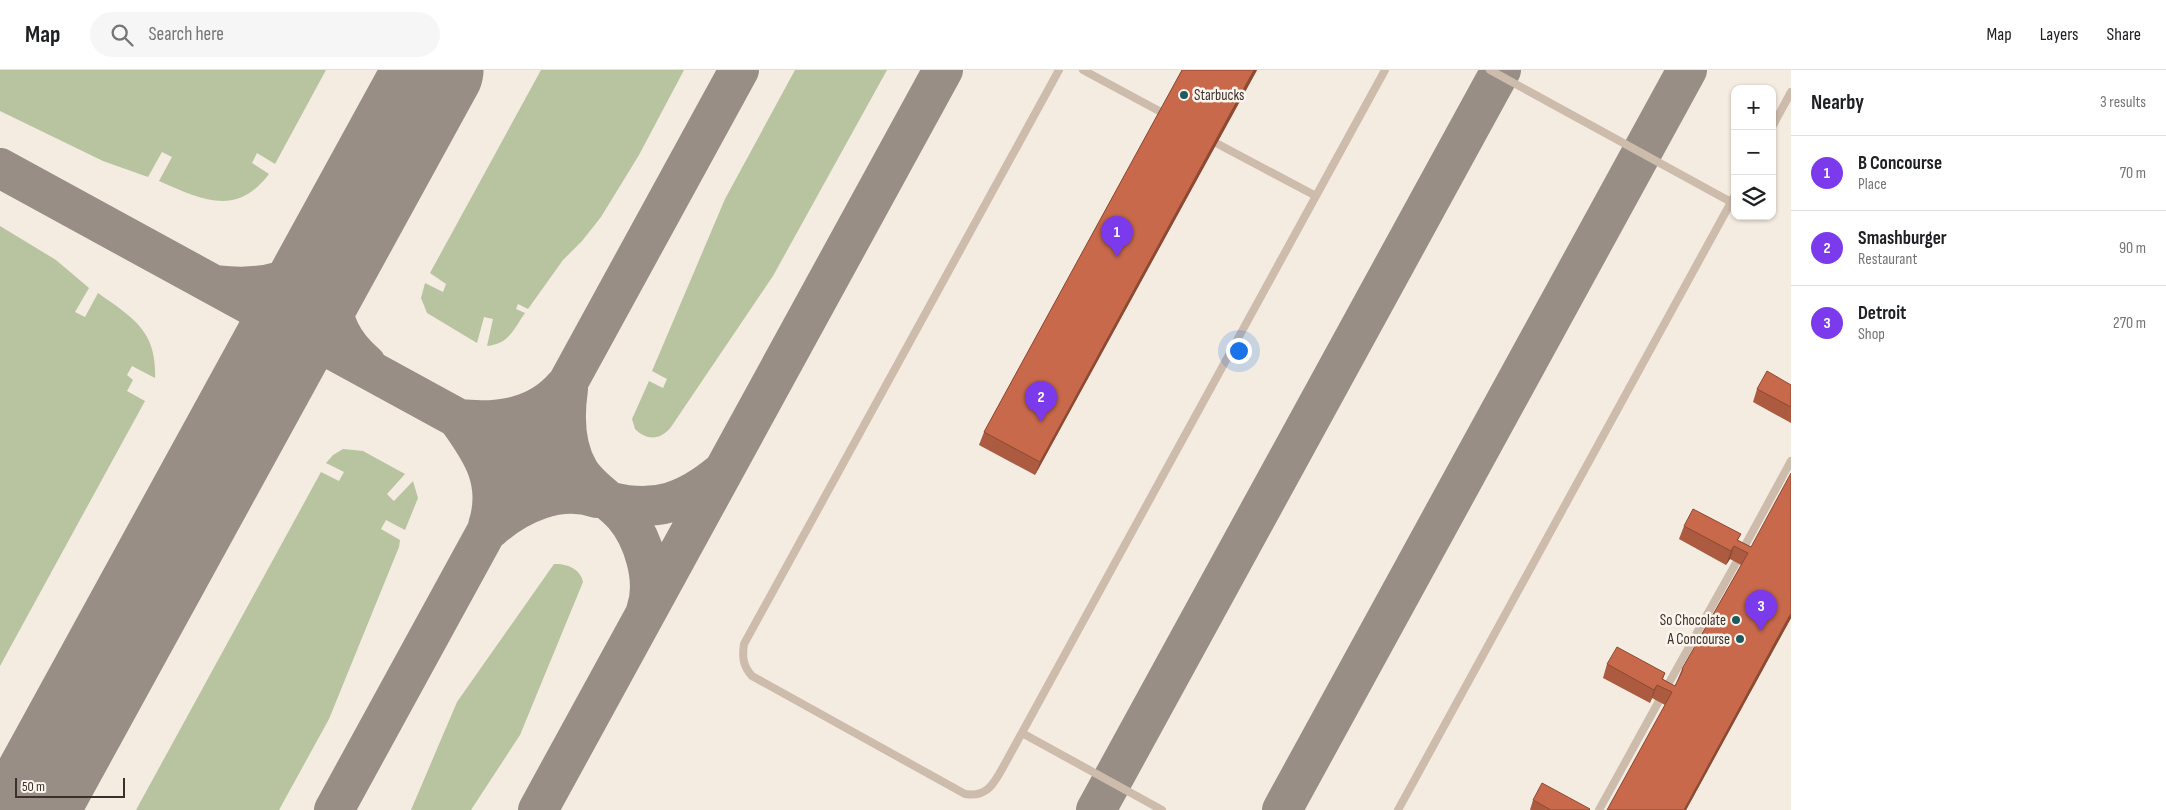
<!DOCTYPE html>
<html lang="en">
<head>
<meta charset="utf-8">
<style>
	:root { --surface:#fff; --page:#f6f6f6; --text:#202124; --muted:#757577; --line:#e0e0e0; --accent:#7c3aed }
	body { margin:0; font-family:"Sofia Sans Condensed",sans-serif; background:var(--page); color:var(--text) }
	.controls { position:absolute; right:15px; top:15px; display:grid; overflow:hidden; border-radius:10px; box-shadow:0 1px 4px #0004 }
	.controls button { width:45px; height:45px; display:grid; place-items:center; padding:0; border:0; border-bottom:1px solid var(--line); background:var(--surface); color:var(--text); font:25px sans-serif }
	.scale { position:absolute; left:15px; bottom:12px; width:110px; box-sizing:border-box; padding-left:5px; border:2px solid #3b302b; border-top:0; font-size:14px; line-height:18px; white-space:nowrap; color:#3b302b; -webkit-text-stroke:4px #fbf5ee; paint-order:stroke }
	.you { position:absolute; left:1238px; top:280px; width:18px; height:18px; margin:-12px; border:4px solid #fff; border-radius:50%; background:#1a73e8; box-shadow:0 0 0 8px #1a73e833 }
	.badge { display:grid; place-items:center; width:32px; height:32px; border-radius:50%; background:var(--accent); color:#fff; font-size:16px; font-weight:700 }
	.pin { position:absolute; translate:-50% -41px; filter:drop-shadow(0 1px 2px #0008) }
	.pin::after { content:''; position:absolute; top:26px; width:18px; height:15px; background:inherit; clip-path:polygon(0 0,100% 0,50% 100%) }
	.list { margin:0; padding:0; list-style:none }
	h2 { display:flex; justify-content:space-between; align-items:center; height:65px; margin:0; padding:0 20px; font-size:21px }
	h2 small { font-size:16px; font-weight:400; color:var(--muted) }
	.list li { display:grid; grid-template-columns:32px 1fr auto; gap:15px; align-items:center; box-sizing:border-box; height:75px; padding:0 20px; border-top:1px solid var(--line) }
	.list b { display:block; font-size:19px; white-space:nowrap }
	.list p { margin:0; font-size:16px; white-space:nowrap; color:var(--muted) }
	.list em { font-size:16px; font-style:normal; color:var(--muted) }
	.icon { flex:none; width:28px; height:28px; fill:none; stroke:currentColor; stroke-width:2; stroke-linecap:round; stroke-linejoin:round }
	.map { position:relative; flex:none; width:1791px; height:740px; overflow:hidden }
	header { display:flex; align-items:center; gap:30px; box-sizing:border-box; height:70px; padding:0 25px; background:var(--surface); border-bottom:1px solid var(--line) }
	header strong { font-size:24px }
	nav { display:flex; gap:28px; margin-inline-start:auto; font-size:18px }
	.search { width:350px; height:45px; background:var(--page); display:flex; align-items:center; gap:12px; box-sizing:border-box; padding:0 18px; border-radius:28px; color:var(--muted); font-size:19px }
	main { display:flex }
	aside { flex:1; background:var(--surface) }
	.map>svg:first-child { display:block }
</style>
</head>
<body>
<header>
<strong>Map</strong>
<div class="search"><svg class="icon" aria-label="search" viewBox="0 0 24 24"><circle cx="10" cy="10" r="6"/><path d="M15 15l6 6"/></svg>Search here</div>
<nav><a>Map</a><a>Layers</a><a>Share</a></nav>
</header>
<main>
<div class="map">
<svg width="1791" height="740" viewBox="0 0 1791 740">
	<rect width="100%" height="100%" fill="#f4ebe1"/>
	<path fill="#b8c4a0" d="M0,0h326l-51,94 -18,-11 -5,10 17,11c-33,44 -68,25 -110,7l13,-24 -10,-5 -14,25 -45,-16 -103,-50z
		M541,0h143l-45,85 -38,62 -19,24 -19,19 -35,49 -10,-5 -2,5 9,4c-12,17 -16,31 -38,33l6,-27 -9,-2 -7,26 -50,-30 -6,-15 4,-15 18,9 3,-8 -16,-11z
		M795,0h92l-114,206 -102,151c-10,13 -24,14 -36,2l-3,-10 17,-38 14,7 4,-9 -15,-8 73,-172z
		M0,156l56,34 33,28 -14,24 10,5 13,-24c35,25 59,38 57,85l-23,-12 -5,9 6,5 -6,11 18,10 -145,265z
		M343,379l20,2 42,23 -18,20 7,7 19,-20 5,17 -13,32 -19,-10 -5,9 19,11 -1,7 -70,172 -50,91h-143l185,-338 18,9 5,-9 -18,-9 7,-8z
		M554,494c12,-1 27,5 29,18l-63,153 -49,75h-60l46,-108z"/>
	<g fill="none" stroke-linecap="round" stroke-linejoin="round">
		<path stroke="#988e86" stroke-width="40" d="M0,98l611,334c44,11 75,0 110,-29
			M351,151c-20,53 -35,101 15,143
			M216,215c32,4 65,2 93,-17 13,-9 24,-25 35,-36
			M568,319c-4,28 -4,57 11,82 10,17 30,28 44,43 20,23 34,66 23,97
			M488,456c14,-44 -6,-74 -30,-107 39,4 79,0 107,-33
			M490,459c28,-25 69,-44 107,-31
			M334,740l405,-740
			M538,740l405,-740
			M1096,740l405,-740
			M1282,740l405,-740"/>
		<path stroke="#988e86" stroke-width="99" d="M28,740l406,-740"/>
		<path stroke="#cdbbac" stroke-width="8" d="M1059,0l-315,574c-2,13 -1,22 8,32l213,118c25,4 31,-15 42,-34l378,-690
			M1083,0l78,42
			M1490,0l241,132
			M1772,57l19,-35
			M1216,73l100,53
			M1742,481l49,-90
			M1665,620l71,-127
			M1022,663l140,77
			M1398,740l337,-615
			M1599,740l60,-109"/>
	</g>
	<path fill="#ac5a40" d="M1182,0h75l-222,405 -56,-30 5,-13z
		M1791,315v38l-38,-21 4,-13z
		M1684,456l57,8 -3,6 13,7 40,71 -105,192h-79l58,-105 -13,-7 -2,5 -47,-25 4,-14 58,9 -2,6 12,7 7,-17 59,-104 -11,-6 -4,6 -47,-26z
		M1533,730l56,10h-59z"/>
	<path fill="#8c4a34" d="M1254,0h3l-222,405 5,-13z
		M1734,476l-4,13 -4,6 5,-14z
		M1791,543v5l-105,192h-2z
		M1657,615l-5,13 -2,5 4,-13z"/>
	<path fill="#c8694b" stroke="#8c4a34" d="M1182,0h72l-214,392 -56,-30z
		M1767,301l24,14v22l-34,-18z
		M1791,403v140l-107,197h-77l65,-118 -15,-7 -3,5 -47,-26 10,-17 48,26 -3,6 13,7 8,-16 -1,-1 66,-116 -14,-7 -3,5 -47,-25 9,-17 48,25 -4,6 14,7z
		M1542,713l48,26 -1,1h-38l-18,-10z"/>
	<g fill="#1f5a5e" stroke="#fbf5ee" stroke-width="2">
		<circle cx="1184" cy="25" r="5"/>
		<circle cx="1736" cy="550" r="5"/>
		<circle cx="1740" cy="569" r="5"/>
	</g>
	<g text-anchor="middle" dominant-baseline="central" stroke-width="5" stroke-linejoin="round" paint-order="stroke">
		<g font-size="15" fill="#3b302b" stroke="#fbf5ee" text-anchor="end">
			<text x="1194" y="25" text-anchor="start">Starbucks</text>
			<text x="1726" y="550">So Chocolate</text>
			<text x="1730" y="569">A Concourse</text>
		</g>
	</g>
</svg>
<div class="controls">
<button>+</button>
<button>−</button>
<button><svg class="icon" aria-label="layers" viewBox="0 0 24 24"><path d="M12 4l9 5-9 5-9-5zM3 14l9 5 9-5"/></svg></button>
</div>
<div class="scale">50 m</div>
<div class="you"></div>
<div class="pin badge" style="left:1117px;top:187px">1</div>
<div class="pin badge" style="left:1041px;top:352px">2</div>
<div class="pin badge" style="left:1761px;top:561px">3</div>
</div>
<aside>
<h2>Nearby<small>3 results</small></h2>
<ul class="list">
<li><span class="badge">1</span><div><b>B Concourse</b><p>Place</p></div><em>70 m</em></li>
<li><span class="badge">2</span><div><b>Smashburger</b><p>Restaurant</p></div><em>90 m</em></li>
<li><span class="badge">3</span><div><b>Detroit</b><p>Shop</p></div><em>270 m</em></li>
</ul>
</aside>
</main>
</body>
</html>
